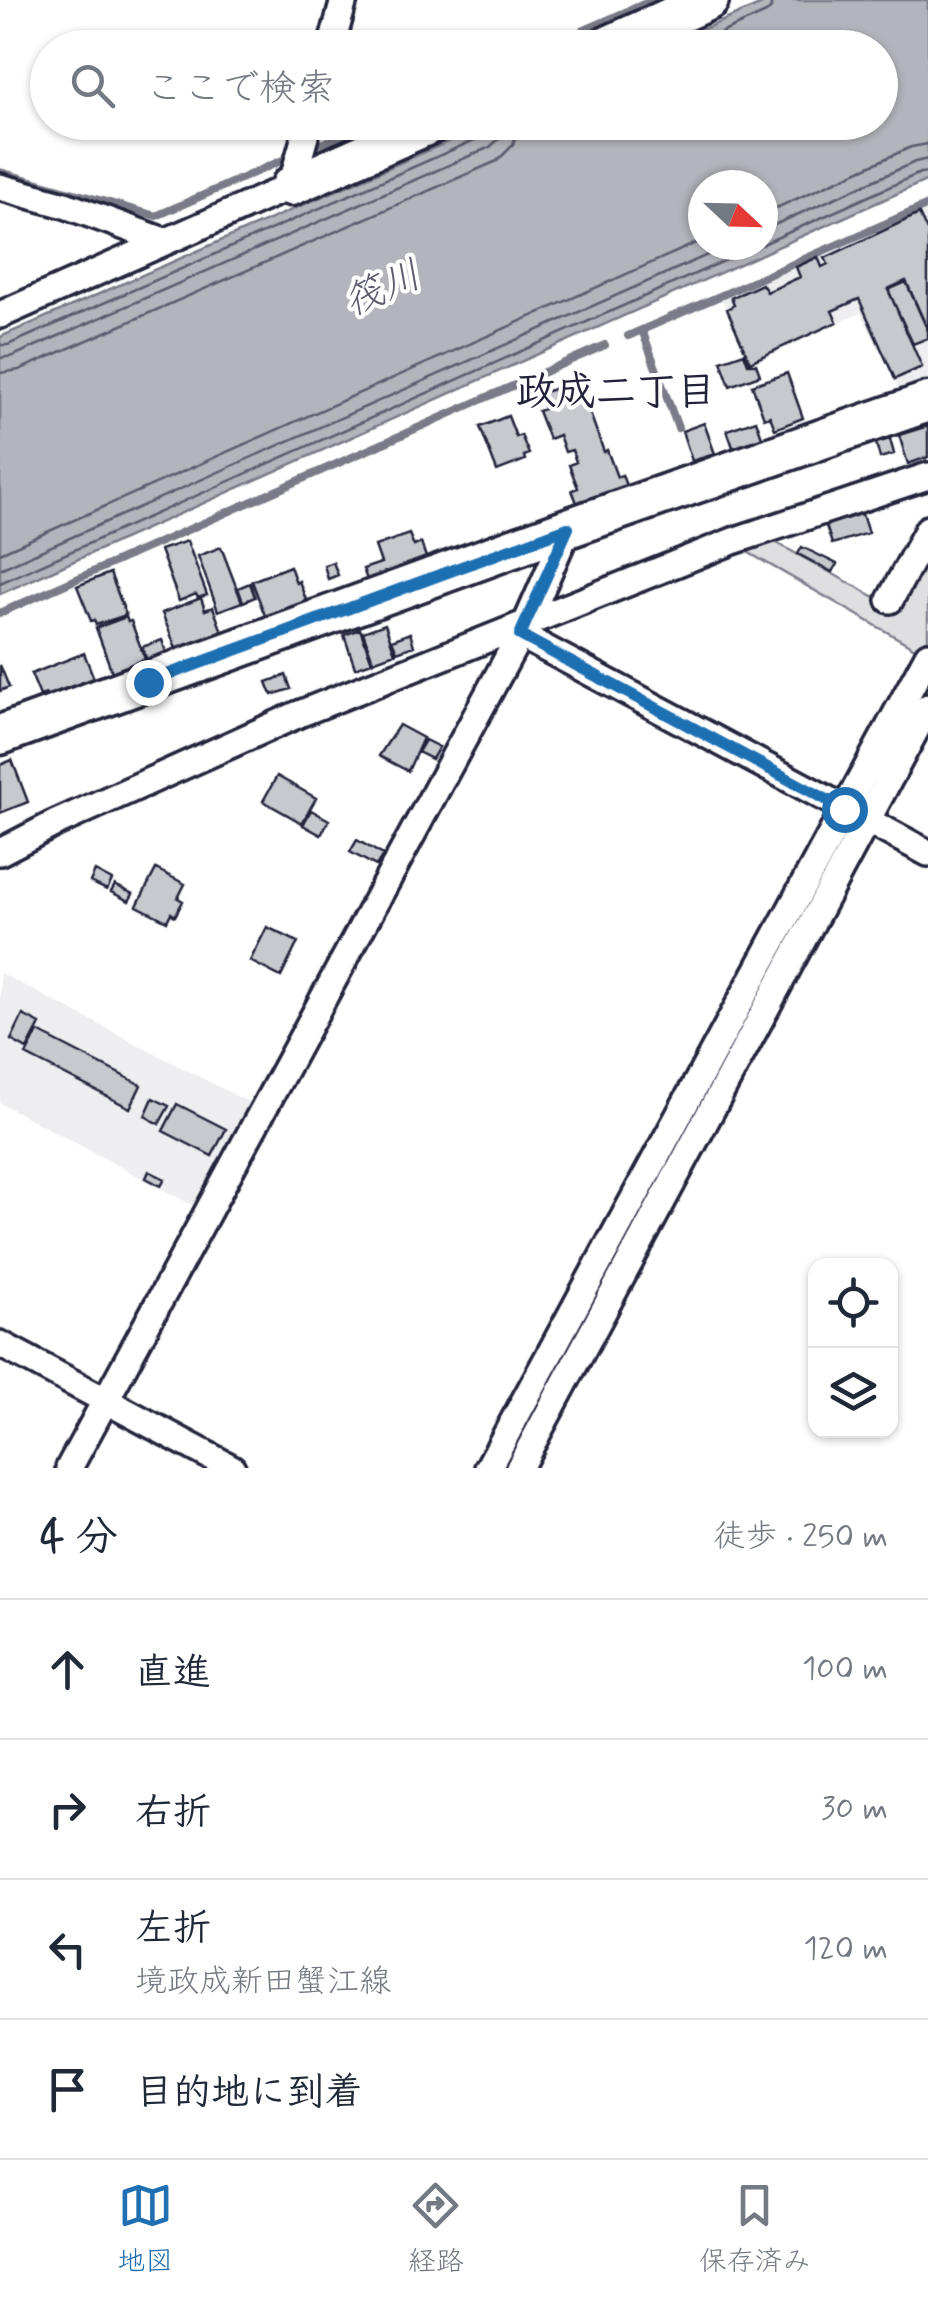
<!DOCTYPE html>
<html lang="ja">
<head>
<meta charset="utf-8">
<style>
	:root { --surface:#fff; --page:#f6f6f7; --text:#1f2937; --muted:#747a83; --line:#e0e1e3; --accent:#1f6fb2 }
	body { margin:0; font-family:Mynerve,"Klee One",sans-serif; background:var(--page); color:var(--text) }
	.controls { position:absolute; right:30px; bottom:30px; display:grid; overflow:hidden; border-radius:20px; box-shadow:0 2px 8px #0004 }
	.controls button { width:90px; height:90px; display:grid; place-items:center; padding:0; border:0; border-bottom:2px solid var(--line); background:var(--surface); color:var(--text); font:50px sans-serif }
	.compass { position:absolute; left:688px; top:170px; width:90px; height:90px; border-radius:50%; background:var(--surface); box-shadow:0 2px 8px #0004; rotate:112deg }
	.stop { position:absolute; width:30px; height:30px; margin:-22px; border:8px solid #1f6fb2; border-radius:50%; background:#fff }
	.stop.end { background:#1f6fb2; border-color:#fff; box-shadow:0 2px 10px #0008 }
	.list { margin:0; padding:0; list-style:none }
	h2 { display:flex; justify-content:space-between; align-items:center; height:130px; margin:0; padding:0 40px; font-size:42px }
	h2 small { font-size:32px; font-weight:400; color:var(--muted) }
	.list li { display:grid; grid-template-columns:65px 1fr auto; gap:30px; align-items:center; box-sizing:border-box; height:140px; padding:0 40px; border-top:2px solid var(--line) }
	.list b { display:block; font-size:38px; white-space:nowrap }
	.list p { margin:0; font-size:32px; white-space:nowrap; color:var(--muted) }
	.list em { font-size:32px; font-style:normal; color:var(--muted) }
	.icon { flex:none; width:55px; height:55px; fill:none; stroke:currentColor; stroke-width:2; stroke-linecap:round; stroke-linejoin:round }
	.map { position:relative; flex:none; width:928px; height:1468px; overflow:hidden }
	.search { position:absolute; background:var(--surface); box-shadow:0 2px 8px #0004; left:30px; right:30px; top:30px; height:110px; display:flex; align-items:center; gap:25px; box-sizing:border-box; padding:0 35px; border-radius:55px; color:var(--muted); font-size:38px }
	.sheet { height:690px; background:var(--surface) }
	nav { display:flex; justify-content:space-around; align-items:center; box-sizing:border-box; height:140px; border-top:2px solid var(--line); background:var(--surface); font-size:28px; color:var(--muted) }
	nav a { display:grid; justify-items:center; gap:5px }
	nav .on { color:var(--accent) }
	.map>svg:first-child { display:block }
</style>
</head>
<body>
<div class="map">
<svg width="928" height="1468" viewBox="0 0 928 1468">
	<rect width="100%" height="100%" fill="#fff"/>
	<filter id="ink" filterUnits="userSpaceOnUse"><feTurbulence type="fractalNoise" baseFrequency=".01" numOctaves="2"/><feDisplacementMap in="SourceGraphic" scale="20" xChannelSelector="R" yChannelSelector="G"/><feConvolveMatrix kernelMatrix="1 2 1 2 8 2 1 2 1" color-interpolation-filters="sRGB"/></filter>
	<g filter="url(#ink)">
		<path fill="#eeeef1" d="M928,207v181l-25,9 -42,-84 -112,50 -28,-66z
			M0,973l252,131 -56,103 -196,-104z"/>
		<path fill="#dfdfe2" stroke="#80808e" stroke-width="2.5" d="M775,542l120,66 33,-60v93l-6,11 -178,-102z"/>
		<path fill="#b4b4bc" stroke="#7a7a88" stroke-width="2.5" fill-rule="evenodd" d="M771,0h157v180l-928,414v-257l491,-214 389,-1v-74l-218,-1zM703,185h60v60h-60z"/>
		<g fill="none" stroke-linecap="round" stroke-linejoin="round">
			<path stroke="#5c5c6f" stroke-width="2.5" d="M687,48l79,-35 5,-5v-8
				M763,214l148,-67 17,-3
				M763,230l152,-68 13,-3
				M763,244l157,-71 8,-1
				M0,345h8l476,-209 6,-5 1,-9
				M0,358l13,-2 477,-209 10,-9 4,-16
				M0,373l19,-3 478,-209 16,-16 6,-23
				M0,553l703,-313
				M0,569l730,-324
				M0,583l760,-338"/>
			<path stroke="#7a7a88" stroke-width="8" d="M544,48l109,-48
				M312,148l59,-26
				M0,172l156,44 127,-56
				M642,330l36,98
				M628,336l300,-131
				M0,613l605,-268"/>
		</g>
		<path fill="#c8c8cf" stroke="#22223b" stroke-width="2.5" d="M919,214l9,19v97l-22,-49 -18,8 34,78 -27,12 -36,-80 -27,12 5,11 -87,40 -23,-53 7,-4 -3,-7 31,-14 5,8 33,-15 -4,-10 22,-10 4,10 6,-3 -3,-6z
			M906,282l22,49v7l-15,6 -25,-54z
			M744,353l4,11h8l4,11 -30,11 -9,-25z
			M787,373l16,45 -28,11 -5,-13 -6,2 -12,-33z
			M578,380l26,72 3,-2 10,27 5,-2 6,16 -49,17 -7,-18 6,-2 -9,-23 7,-3 -4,-12 -7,2 -6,-17 -10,4 -11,-28 6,-2 -5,-15z
			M508,416l8,21 5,-2 8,19 -5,2 1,4 -28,11 -17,-44z
			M756,420l8,23 -29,10 -8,-23z
			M704,423l11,31 -23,7 -10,-30z
			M928,426v31l-20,7 -9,-29z
			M890,439l4,15 -14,4 -4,-15z
			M861,511l7,22 -36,11 -7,-21z
			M409,534l5,12 7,-3 6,17 -58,25 -6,-16 18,-6 -6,-17z
			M187,541l20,54 -9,3 -2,-4 -17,7 -19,-51z
			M221,547l21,55 -24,9 -20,-55z
			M802,547l35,17 -5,8 -34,-18z
			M333,562l5,13 -10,4 -4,-14z
			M290,566l6,17 3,-2 9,24 -41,16 -15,-40z
			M110,573l16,42 -30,10 -2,-5 -3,1 -14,-35z
			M250,583l5,14 -12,5 -5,-14z
			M201,598l4,12 8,-3 11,30 -46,17 -16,-41z
			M126,617l2,5 3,-1 14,38 -33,13 -16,-44z
			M385,624l10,29 -22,8 -10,-29z
			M360,629l12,33 -17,6 -11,-33z
			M410,633l4,13 -17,6 -5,-12z
			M162,640l6,18 -19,8 -7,-19z
			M84,653l11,28 -47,18 -2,-5 -6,2 -9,-22z
			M0,665l9,22 -9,4z
			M286,675l5,14 -19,6 -5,-13z
			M399,725l24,13 -15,33 -29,-15z
			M425,740l14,7 -7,12 -14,-7z
			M12,760l16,42 -28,11v-48z
			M277,776l39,22 -14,25 -39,-22z
			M311,810l18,10 -8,15 -18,-10z
			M357,840l26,15 -7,11 -26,-14z
			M156,869l29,15 -7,14 5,3 -8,15 -4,-3 -4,8 -30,-15z
			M95,871l17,9 -5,10 -17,-8z
			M115,885l18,9 -4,7 -18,-9z
			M267,927l31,15 -17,35 -31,-16z
			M23,1015l17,9 -13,25 -16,-9z
			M38,1032l103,53 -11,23 -104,-53z
			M153,1098l16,8 -10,18 -14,-8z
			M177,1104l49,25 -14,27 -49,-25z
			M149,1171l16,8 -4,7 -15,-8z"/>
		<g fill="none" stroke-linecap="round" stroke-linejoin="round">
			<defs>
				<path id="street" d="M331,48l13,-48
					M0,187l65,18 99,36
					M0,315l291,-129 18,-64
					M890,600l38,-71
					M520,635l408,218
					M0,852l54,-28 245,-110 434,-173 195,-65
					M0,1344l232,124
					M69,1468l457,-844 42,-96
					M488,1468l440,-813
					M519,1468l409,-761"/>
				<path id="secondary" d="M603,48l106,-48
					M291,186l144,-64
					M0,735l568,-207 360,-126"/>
			</defs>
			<use href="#street" stroke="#22223b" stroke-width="32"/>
			<use href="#secondary" stroke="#22223b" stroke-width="45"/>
			<use href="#street" stroke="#fff" stroke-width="25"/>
			<use href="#secondary" stroke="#fff" stroke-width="38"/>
		</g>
	</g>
	<g fill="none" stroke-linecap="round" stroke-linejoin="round" filter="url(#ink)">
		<path stroke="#1f6fb2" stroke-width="12" d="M148,682l420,-154 -48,107 324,174"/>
	</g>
	<g text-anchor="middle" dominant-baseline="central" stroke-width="8" stroke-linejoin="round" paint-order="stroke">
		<g font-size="40" font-style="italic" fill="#5c5c6f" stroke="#fff">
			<text transform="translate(383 290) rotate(-24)">筏川</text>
		</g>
		<g font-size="40" font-weight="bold" fill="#22223b" stroke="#fff">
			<text x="616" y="393">政成二丁目</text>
		</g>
	</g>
</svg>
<div class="controls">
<button><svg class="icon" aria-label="locate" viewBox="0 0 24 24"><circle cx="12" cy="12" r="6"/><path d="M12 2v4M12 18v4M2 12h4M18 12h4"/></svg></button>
<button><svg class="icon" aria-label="layers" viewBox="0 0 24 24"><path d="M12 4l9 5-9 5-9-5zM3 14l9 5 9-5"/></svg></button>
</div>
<svg class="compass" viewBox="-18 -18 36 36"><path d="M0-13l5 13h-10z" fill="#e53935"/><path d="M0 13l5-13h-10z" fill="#747a83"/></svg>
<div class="stop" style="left:844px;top:809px"></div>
<div class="stop end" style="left:148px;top:682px"></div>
<div class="search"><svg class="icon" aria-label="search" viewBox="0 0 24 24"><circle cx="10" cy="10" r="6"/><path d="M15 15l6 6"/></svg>ここで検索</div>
</div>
<section class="sheet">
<h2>4 分<small>徒歩 · 250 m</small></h2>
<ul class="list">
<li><svg class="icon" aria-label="ahead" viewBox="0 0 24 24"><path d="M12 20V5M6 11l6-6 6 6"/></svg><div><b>直進</b></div><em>100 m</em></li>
<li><svg class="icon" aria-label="right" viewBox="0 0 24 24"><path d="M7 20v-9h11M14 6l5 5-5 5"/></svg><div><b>右折</b></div><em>30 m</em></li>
<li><svg class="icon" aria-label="left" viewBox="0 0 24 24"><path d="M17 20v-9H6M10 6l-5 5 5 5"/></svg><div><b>左折</b><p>境政成新田蟹江線</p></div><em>120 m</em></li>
<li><svg class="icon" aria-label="arrive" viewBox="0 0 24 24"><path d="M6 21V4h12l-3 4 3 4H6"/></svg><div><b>目的地に到着</b></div></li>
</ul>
</section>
<nav>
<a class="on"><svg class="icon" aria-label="map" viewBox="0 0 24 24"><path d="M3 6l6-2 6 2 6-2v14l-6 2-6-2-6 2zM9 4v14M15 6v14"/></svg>地図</a>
<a><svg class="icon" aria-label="directions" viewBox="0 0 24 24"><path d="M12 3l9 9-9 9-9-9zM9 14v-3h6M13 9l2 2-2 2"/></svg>経路</a>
<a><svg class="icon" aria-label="saved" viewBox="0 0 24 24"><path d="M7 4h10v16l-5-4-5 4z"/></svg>保存済み</a>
</nav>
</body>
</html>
